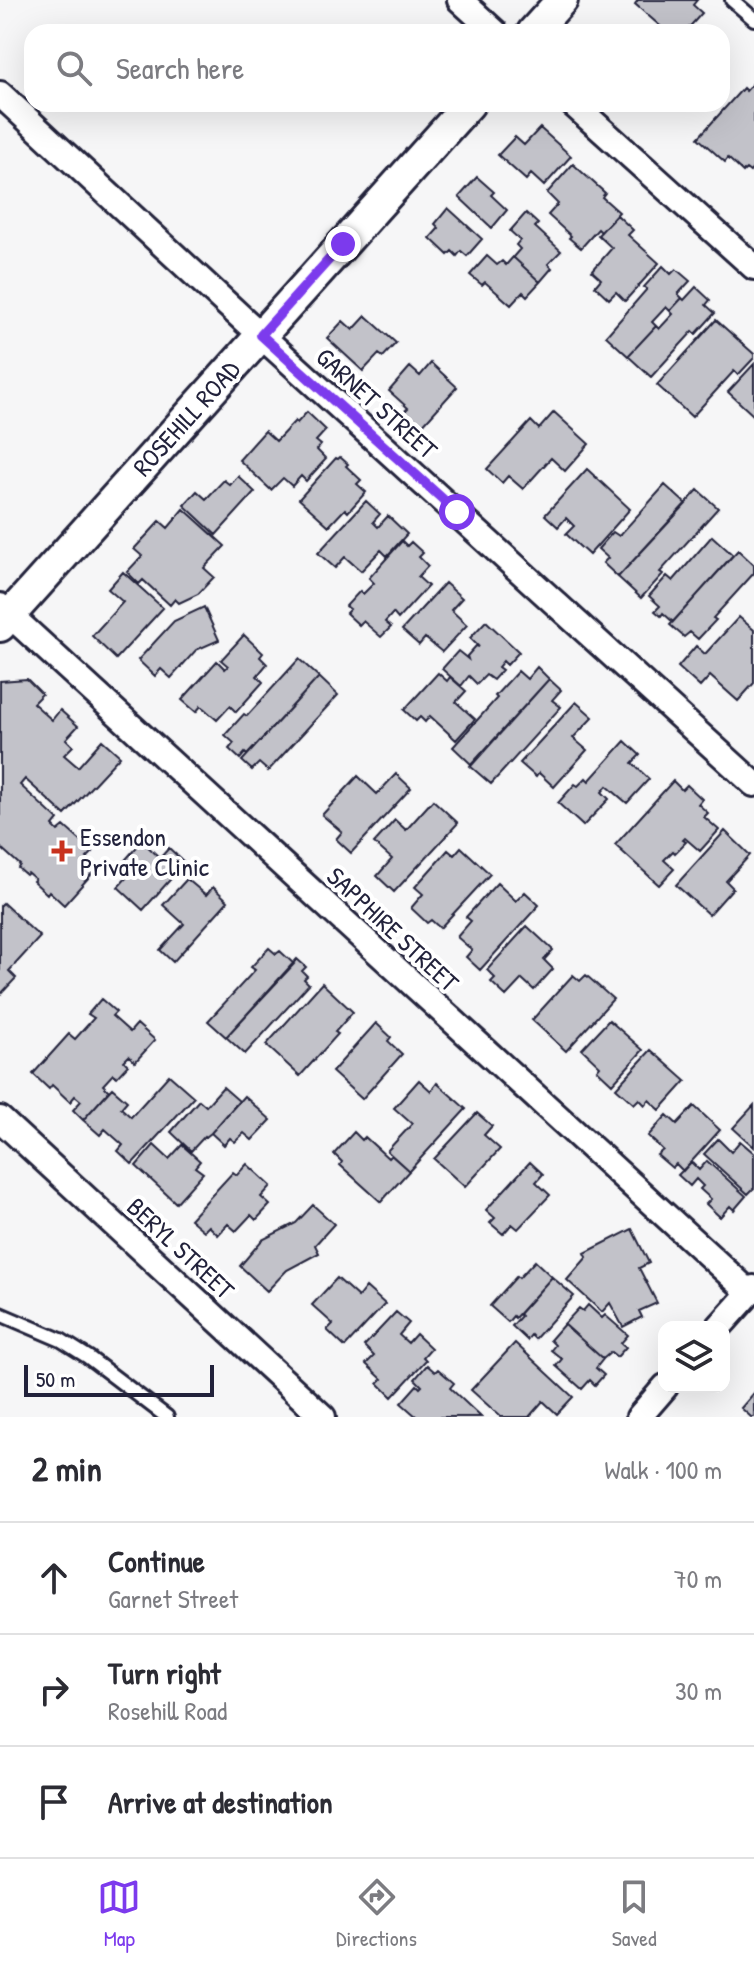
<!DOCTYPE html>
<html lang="en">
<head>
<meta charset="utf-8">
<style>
	:root { --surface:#fff; --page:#f2f2f3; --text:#2b2b33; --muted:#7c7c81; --line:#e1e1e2; --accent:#7c3aed }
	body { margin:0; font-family:"Patrick Hand",sans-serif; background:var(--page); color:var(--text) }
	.controls { position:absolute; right:24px; bottom:24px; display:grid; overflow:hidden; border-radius:16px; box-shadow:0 8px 32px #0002 }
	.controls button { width:72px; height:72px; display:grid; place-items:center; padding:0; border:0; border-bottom:2px solid var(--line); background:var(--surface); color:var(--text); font:40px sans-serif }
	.scale { position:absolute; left:24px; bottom:20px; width:190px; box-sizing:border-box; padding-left:8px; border:4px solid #22223b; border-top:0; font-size:22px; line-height:28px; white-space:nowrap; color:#22223b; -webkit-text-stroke:6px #fff; paint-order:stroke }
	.stop { position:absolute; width:24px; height:24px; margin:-18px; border:6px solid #7c3aed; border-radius:50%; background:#fff }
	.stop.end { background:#7c3aed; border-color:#fff; box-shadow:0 2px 8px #0008 }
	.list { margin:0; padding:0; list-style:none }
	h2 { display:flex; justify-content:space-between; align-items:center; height:104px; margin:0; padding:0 32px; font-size:34px }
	h2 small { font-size:26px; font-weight:400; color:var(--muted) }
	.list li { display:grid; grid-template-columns:52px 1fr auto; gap:24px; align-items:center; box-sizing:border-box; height:112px; padding:0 32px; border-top:2px solid var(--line) }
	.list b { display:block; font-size:30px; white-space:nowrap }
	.list p { margin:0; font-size:26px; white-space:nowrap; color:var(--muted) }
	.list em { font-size:26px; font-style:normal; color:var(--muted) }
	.icon { flex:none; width:44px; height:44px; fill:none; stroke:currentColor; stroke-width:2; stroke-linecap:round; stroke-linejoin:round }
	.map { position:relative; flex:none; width:754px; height:1417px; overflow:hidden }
	.search { position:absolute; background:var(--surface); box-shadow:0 8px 32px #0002; left:24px; right:24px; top:24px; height:88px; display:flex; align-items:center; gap:20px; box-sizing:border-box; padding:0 28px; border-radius:24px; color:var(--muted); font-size:30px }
	.sheet { height:440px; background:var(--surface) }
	nav { display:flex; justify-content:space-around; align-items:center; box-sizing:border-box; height:112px; border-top:2px solid var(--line); background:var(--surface); font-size:22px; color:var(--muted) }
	nav a { display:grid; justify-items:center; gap:4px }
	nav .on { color:var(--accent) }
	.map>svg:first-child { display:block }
</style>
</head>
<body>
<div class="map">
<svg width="754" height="1417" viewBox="0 0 754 1417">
	<rect width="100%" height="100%" fill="#f6f6f7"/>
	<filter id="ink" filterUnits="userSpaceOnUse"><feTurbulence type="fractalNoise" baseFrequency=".0125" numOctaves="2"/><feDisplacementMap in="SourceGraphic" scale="16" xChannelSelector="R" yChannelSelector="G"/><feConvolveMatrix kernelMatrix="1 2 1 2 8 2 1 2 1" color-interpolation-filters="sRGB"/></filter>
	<g filter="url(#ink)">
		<path fill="#c2c2c9" stroke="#22223b" stroke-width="2" d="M638,0h59l-4,5 9,8 -17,19h-18l-32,-28z
			M754,82v85l-4,5 -4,-3 -3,3 -15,-14 -3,4 -27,-24 45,-50 3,3z
			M540,128l31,28 -27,30 -13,-12 -5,6 -28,-25 17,-18 9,8z
			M573,164l32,29 -3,4 17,15 -18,20 -3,-3 -17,19 -12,-10 2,-2 -23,-21 10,-11 -11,-11z
			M477,177l17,15 -3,3 16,15 -15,18 -33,-31z
			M448,208l34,31 -15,17 -6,-5 -4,5 -5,-5 -4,4 -18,-17 9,-10 -4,-4z
			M526,213l12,11 -3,3 26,24 -13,13 4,4 -12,14 -27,-25 7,-8 -4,-4 4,-5 -10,-9z
			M617,215l16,15 -5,5 31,28 -34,38 -9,-9 -7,7 -14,-13 6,-7 -9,-8 20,-23 -14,-13z
			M487,256l10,9 5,-4 4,4 7,-8 27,25 -13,14 -4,-4 -12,13 -26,-23 -3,3 -12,-10z
			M663,266l8,8 5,-5 14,12 -12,13 4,4 -12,13 -4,-4 -14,15 4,4 -28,30 -22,-20 41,-47 -3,-2z
			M696,287l14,13 -4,5 9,8 -19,21 -3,-3 -42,46 -23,-21 28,-30 3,3 14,-15 -3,-3 12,-13 2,2z
			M366,316l30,27 -13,14 -4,-3 -16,17 -36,-33 16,-17 10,9z
			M716,320l38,34v4l-16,17 -4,-4 -42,46 -35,-32z
			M431,363l26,24 -37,41 -17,-15 5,-5 -19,-17 21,-24 10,9z
			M754,364v52l-26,-24z
			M307,412l19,18 -10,11 5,4 -4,5 9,9 -20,22 -5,-5 -9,10 -9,-8 -12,12 -32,-30 26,-29 11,10 19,-20 2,2z
			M554,412l35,32 -24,27 -14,-13 -28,31 -15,-13 -6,7 -15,-14 44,-48 8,8z
			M340,457l8,7 -2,2 15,14 -4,4 9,8 -18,20 -3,-3 -16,17 -30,-27 37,-41 2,1z
			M587,469l43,40 -41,46 -23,-21 8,-8 -8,-8 -8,9 -13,-12z
			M238,476l17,16 -39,43 -32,-30 13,-14 9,8 18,-19 6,5z
			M665,485l21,19 -68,73 -15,-14 5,-5 -10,-9 15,-17 6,4z
			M698,490l20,18 -58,64 3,2 -22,24 -23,-21z
			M366,501l14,13 -7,8 5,5 10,-11 19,18 -20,22 -6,-6 -20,21 -16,-14 -10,11 -17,-15z
			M184,509l41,37 -21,22 10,9 -16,17 -19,9 -4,-4 -5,6 -27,-25 -4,4 -12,-12 15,-16 -8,-7 26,-28 8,7z
			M712,536l21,19 -60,67 -10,-9 -2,3 -6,-5 5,-5 -11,-10 18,-20 6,5z
			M402,541l5,5 4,-4 12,11 -4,4 9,9 -10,11 10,9 -30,33 -5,-6 -8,9 6,5 -10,10 -18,-16 -4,4 -13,-12 4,-4 -4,-3 14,-15 3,3 11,-11 -5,-5z
			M738,550l16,15v8l-41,45 3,2 -18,19 -8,-7 -6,5 -14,-12z
			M123,572l40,36 -47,51 -24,-23 31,-34 -15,-13z
			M445,583l17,15 -11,12 16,15 -25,27 -17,-14 -6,7 -17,-15z
			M204,607l15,33 -23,10 -25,28 -10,-9 -6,7 -17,-16 36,-39z
			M739,617l15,13v53l-16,18 -28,-25 -10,11 -22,-20 18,-21 9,8z
			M486,621l33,31 -12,13 -4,-4 -5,6 4,3 -9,10 -7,-5 -9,9 -8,-8 -8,10 -19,-17 16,-18 10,8 -1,-3 9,-10 3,1 -9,-9z
			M244,635l19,18 -3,4 7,7 -10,12 6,6 -27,30 -6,-6 -13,14 -16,-14 -5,6 -14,-12 35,-39 8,8 3,-3 -7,-6z
			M299,659l20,18 -72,78 -2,-2 -5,6 -11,-10 5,-6 -9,-8 19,-21 3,2z
			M537,667l12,12 -77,86 -19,-18 44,-49 -2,-2 23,-25 9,8z
			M438,673l9,8 3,-4 16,14 -10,11 19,17 -19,21 -26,-24 -5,6 -5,-5 -4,4 -12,-11z
			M319,677l19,18 -70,76 -9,-8 -7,7 -10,-9z
			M27,679l15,15 -9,9 19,17 8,-10 18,16 -12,13 7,7 -9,9 14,12 24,-27 18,16 -55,59 -40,-36 -5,6 38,35 -5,6 5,5 6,-5 29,26 -6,6 11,9 -34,38 -15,-14 -2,3 -14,-13 2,-2 -7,-6 -2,2 -8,-7 2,-3 -20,-18v-166z
			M549,679l12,11 -9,10 9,7 -70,77 -21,-18z
			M576,702l17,15 -20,21 14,12 -33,37 -15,-14 -3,4 -16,-14z
			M625,741l15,14 -8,8 17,16 -22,24 -20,-17 -5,6 7,7 -26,27 -25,-23 17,-19 3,2 8,-8 3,3z
			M396,774l15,14 -60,65 -15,-14 6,-7 -20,-17 36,-39 19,18z
			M673,781l9,9 5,-5 15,14 -4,5 10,9 -4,4 15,13 -19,21 -15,-13 -2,2 3,2 -11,11 -2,-2 -9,9 10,9 -15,16 -44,-40z
			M433,800l25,23 -64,69 -17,-16 15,-17 -18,-16 21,-23 11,10z
			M725,831l25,24 -24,26 7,7 -24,27 -33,-30z
			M142,841l18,17 9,-10 16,15 -42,47 -25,-23 10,-11 -9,-9z
			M461,847l29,27 -50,54 -9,-8 -4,3 -16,-15 12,-14 -8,-7 33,-37 6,5z
			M187,879l19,16 7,-8 15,14 -55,61 -13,-12 24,-26 -21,-19z
			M497,883l19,18 9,-9 14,13 -59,65 -14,-13 6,-7 -15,-13 14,-16 -5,-4z
			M3,903l37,34 -31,34 7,7 -16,17v-89z
			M527,926l26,24 -9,10 9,9 -19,21 -12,-11 -16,17 -15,-14 4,-4 -8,-8z
			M269,948l7,6 4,-3 14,13 -68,73 -18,-16 47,-51 -4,-3z
			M297,959l9,8 -4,4 5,5 -3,3 5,5 -64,70 -19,-17z
			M573,975l7,6 6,-6 27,24 -47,52 -34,-31z
			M322,983l31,29 -18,20 3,2 -38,42 -34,-31z
			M101,999l15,13 -4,4 18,16 7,-8 18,16 -20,22 -6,-6 -5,5 4,4 -11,12 -4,-3 -10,11 6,6 -26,29 -10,-10 8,-9 -6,-5 -5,6 -18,-17 -3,4 -16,-15 36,-40 6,5 19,-21 -6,-4z
			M609,1020l34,30 -31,34 -15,-14 3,-4 -18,-17z
			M376,1023l15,14 -3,4 14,13 -40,45 -30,-27z
			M651,1050l35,31 -26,29 -11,-10 -4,5 -6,-6 -5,5 -18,-16z
			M169,1075l25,22 -62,67 -14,-13 5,-6 -18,-16 -5,6 -17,-15 29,-32 15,13 -6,7 10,9z
			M419,1080l12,11 6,-8 29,26 -57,62 -22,-20 25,-27 -18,-16z
			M223,1087l16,14 -28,32 -5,4 -1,-1 -14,15 -20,-19 28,-32 7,6z
			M244,1096l27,24 -19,20 -8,-7 -9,9 -5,-4 -6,7 -13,-12z
			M754,1105v42l-21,-19z
			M694,1106l26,24 -37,41 -7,-7 -4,4 -15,-13 6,-5 -15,-14 19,-21 10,9z
			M477,1113l15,13 -8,9 16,14 -35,38 -31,-28z
			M354,1132l8,8 3,-3 23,21 3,-3 18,16 -28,31 -41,-37 2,-3 -8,-8z
			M718,1139l13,13 9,-11 14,12v35l-6,6 -44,-40z
			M154,1145l15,14 13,-14 18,16 -5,6 8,6 -27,30 -40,-37z
			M707,1161l39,35 -12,14 -4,-4 -10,11 -14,-13 5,-5 -11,-10 3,-3 -7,-7 -6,7 -12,-11 13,-13 8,8z
			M530,1162l13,12 -7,8 14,13 -32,34 -6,-5 -9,10 -13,-11 5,-5 -9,-8z
			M247,1164l24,22 -10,11 9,8 -14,15 -5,-5 -15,16 -8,-7 -10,11 -9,-9 -5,5 -14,-12 43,-47 4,3z
			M313,1205l21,19 -19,21 4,8 -32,17 -20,21 -27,-25 22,-26 34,-17z
			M632,1229l17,34 -10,5 18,35 -18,8 3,6 -19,10 -13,-24 -8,9 -35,-32 20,-23 -2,-4z
			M535,1261l17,16 -37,41 -2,-2 -5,6 -18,-16 27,-30 2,2z
			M552,1277l22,19 -39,43 -4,-4 -4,5 -15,-14 9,-10 -2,-2z
			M337,1278l21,19 8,-10 19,17 -40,43 -18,-17 6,-6 -21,-19z
			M588,1305l14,13 3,-3 23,20 -7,8 5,4 -9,10 -6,-5 -8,7 -39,-35 15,-16 4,3z
			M396,1312l13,11 -10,12 9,8 8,-9 15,14 -8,9 3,3 -34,37 -14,-14 4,-4 -16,-15 8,-8 -10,-10z
			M564,1324l39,35 -7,9 8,7 -9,10 -5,-5 -8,9 -26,-23 6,-7 -11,-9 4,-5 -5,-5z
			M515,1343l58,54 -16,17 -14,-13 -14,16h-28l-30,-27z
			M427,1365l8,7 3,-3 16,14 -4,5 31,29h-64l-16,-14 16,-18 3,3 2,-2 -7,-7z
			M754,1393v24h-3l-10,-9z"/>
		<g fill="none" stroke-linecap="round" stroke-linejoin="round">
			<defs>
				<path id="service" d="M732,0l22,19
					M0,1314l61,26 27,17 79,60"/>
				<path id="minor" d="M460,0l35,32
					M0,94l244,226 510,464
					M573,104l181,163
					M0,606l750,687
					M0,1119l323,298
					M719,1327l35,-39
					M639,1417l26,-30"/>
				<path id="tertiary" d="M533,32l29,-32
					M0,626l469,-522"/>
			</defs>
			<use href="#service" stroke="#22223b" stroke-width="18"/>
			<use href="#minor" stroke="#22223b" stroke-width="30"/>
			<use href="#tertiary" stroke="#22223b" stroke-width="36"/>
			<use href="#service" stroke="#fff" stroke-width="12"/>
			<use href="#minor" stroke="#fff" stroke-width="24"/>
			<use href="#tertiary" stroke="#fff" stroke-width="30"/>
		</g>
	</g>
	<g fill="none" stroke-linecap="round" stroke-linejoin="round" filter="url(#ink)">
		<path stroke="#7c3aed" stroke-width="10" d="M343,244l-82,91 196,177"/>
	</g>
	<path fill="#c8321e" stroke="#fff" stroke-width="3" d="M58 839h8v8h8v8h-8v8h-8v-8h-8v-8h8z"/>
	<g text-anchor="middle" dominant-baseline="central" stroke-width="8" stroke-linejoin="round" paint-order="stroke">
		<g font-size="26" fill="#22223b" stroke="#fff">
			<text transform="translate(377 403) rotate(42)">GARNET STREET</text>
			<text transform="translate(186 418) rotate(-48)">ROSEHILL ROAD</text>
			<text transform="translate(393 929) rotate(43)">SAPPHIRE STREET</text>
			<text transform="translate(181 1248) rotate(43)">BERYL STREET</text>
		</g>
		<g font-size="26" fill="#22223b" stroke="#fff" text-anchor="start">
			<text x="80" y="836">Essendon<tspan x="80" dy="30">Private Clinic</tspan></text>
		</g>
	</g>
</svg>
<div class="controls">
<button><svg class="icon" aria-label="layers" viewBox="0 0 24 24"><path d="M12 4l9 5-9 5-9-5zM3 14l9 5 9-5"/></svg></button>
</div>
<div class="scale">50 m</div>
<div class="stop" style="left:457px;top:512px"></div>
<div class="stop end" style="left:343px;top:244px"></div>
<div class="search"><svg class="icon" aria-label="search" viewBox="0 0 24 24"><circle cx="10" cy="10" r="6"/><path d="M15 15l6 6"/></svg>Search here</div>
</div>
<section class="sheet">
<h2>2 min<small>Walk · 100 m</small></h2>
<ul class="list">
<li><svg class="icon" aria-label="ahead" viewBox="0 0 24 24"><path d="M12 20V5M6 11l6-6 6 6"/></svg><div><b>Continue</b><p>Garnet Street</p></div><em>70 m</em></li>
<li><svg class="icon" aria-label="right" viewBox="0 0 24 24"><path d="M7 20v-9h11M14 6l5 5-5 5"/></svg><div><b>Turn right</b><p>Rosehill Road</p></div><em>30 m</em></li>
<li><svg class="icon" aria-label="arrive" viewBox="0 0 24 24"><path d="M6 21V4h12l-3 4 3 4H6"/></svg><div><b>Arrive at destination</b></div></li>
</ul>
</section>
<nav>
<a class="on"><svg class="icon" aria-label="map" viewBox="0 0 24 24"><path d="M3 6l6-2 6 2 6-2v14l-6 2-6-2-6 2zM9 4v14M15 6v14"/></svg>Map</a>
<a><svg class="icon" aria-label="directions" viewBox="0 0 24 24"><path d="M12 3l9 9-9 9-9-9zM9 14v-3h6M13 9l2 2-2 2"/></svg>Directions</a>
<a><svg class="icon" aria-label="saved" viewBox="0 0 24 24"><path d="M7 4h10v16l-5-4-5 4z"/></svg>Saved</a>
</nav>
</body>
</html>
